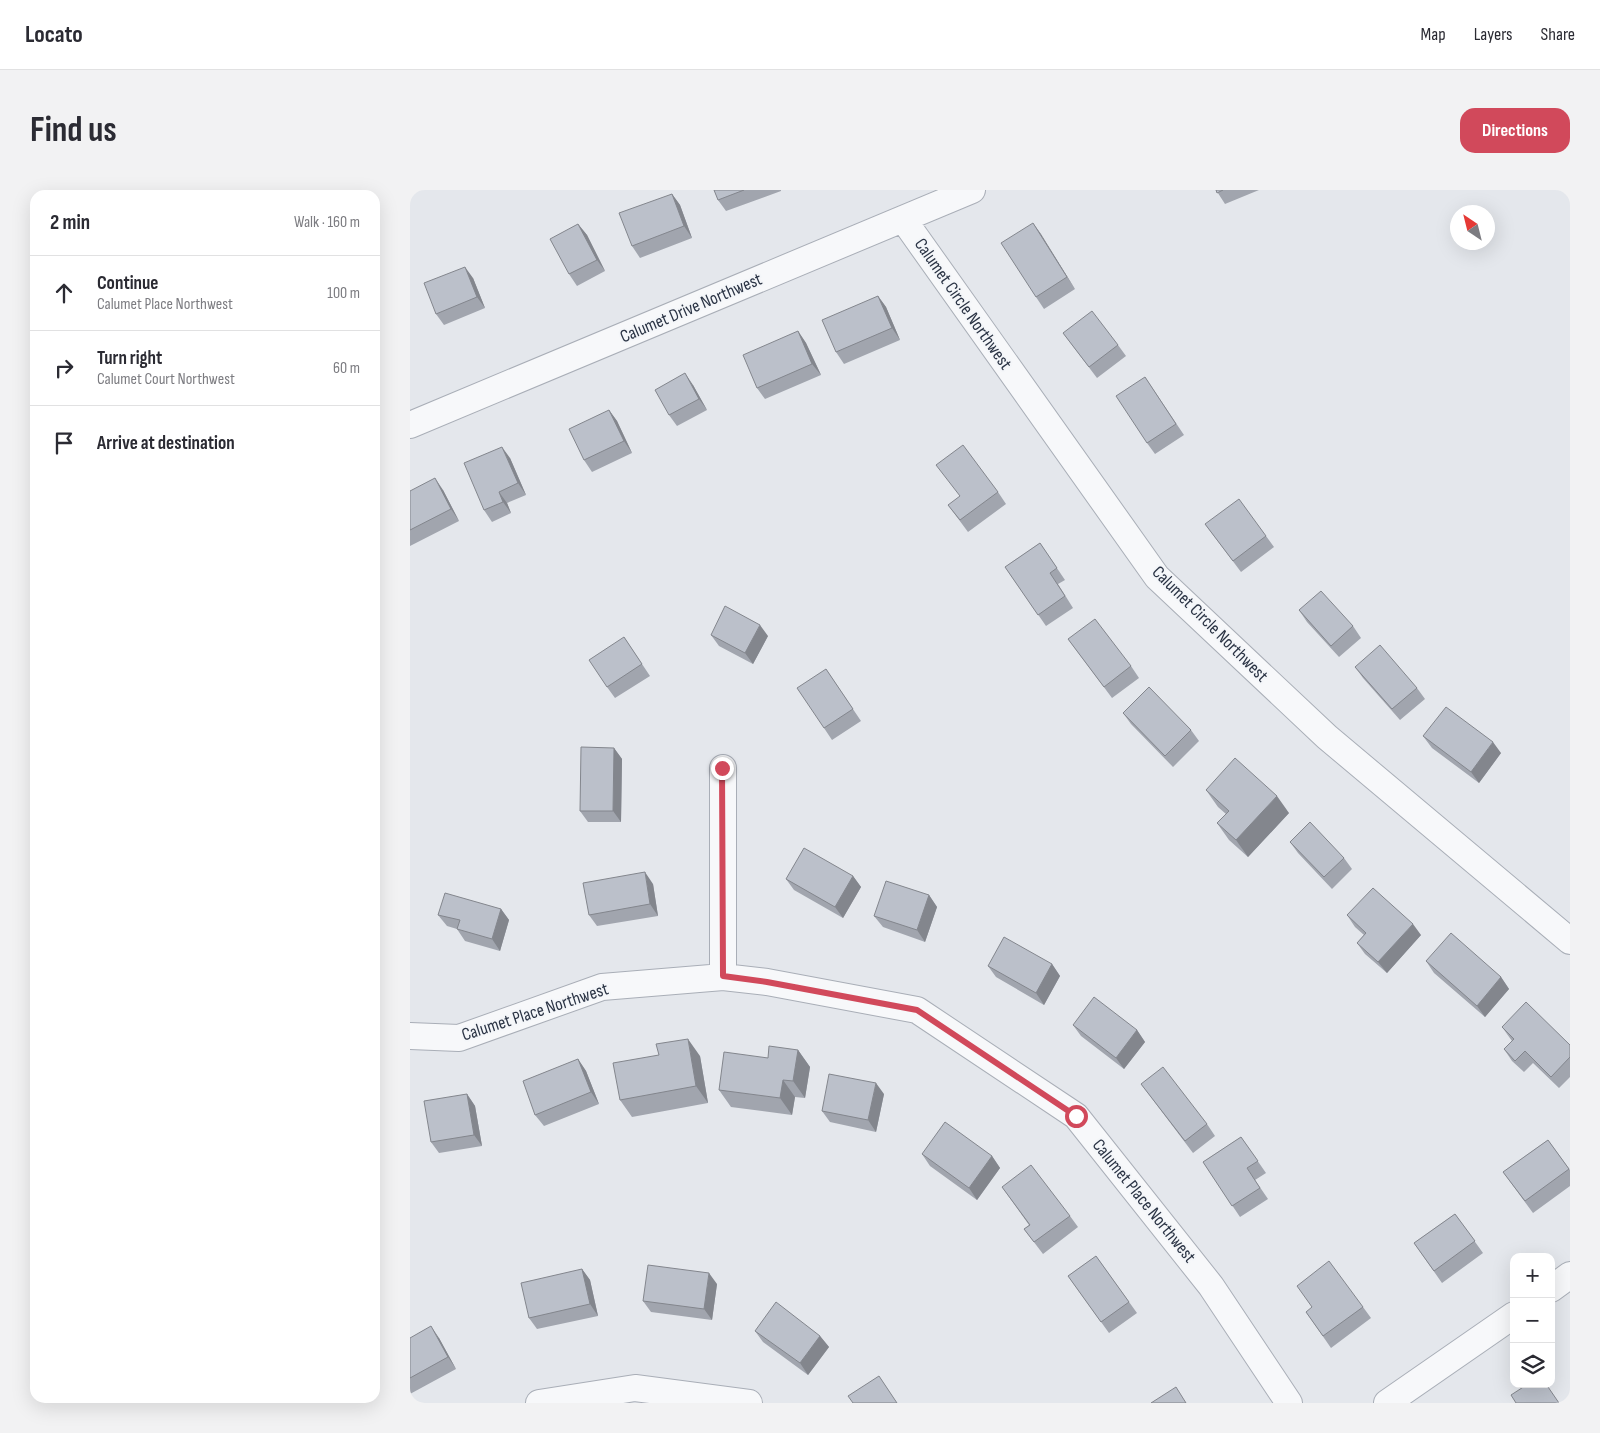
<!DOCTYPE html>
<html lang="en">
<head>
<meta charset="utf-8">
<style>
	:root { --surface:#fff; --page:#f2f2f3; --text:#2b2b33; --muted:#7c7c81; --line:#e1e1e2; --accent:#d1495b }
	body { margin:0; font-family:"Sofia Sans Condensed",sans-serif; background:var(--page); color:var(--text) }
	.controls { position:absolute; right:15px; bottom:15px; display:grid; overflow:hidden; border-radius:10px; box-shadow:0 5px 20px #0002 }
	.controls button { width:45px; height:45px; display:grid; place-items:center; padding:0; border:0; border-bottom:1px solid var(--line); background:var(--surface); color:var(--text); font:25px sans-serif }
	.compass { position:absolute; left:1040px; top:15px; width:45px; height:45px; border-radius:50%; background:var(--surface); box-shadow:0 5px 20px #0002; rotate:325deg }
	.stop { position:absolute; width:15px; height:15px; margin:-11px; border:4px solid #d1495b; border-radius:50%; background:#fff }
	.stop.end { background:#d1495b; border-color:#fff; box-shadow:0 1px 5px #0008 }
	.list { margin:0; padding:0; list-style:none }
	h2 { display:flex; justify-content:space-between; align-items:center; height:65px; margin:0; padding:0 20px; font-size:21px }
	h2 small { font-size:16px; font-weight:400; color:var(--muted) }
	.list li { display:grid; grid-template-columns:32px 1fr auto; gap:15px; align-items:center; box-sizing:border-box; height:75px; padding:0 20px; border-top:1px solid var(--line) }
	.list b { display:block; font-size:19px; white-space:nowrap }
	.list p { margin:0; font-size:16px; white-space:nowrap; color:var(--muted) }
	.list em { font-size:16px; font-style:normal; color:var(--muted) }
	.icon { flex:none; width:28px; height:28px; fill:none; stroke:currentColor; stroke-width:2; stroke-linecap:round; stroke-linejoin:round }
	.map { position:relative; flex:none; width:1160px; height:1213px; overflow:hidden; border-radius:15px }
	header { display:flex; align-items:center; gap:30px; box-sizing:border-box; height:70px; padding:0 25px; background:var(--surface); border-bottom:1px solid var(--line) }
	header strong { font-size:24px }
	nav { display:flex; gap:28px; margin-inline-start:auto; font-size:18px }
	.intro { display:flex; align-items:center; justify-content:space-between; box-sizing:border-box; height:120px; padding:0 30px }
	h1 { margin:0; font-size:35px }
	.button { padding:12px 22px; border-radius:15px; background:var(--accent); color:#fff; font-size:18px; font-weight:700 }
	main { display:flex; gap:30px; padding:0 30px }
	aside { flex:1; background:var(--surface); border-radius:15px; box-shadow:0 5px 20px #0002 }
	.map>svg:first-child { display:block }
</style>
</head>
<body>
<header>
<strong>Locato</strong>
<nav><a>Map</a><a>Layers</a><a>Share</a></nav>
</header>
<div class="intro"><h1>Find us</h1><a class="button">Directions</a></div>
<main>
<aside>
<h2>2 min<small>Walk · 160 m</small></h2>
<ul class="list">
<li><svg class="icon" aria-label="ahead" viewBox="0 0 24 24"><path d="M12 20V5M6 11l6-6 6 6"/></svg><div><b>Continue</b><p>Calumet Place Northwest</p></div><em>100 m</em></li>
<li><svg class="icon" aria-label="right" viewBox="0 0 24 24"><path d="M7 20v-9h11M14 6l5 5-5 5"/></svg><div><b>Turn right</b><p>Calumet Court Northwest</p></div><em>60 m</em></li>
<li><svg class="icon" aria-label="arrive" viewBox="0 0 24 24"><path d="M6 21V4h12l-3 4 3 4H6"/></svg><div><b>Arrive at destination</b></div></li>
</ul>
</aside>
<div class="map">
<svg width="1160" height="1213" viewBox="0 0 1160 1213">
	<rect width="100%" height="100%" fill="#e4e7ec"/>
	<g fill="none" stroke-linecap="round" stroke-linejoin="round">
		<defs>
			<path id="street" d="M493,29l254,358 170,160 243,204
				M0,235l562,-235
				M313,578v209
				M0,846l49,2 143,-51 121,-10 44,5 150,28 159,106 135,170 78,117
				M1141,1099l19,-14
				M129,1213l96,-15 114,15
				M977,1213l127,-88"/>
		</defs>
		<use href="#street" stroke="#a9aeb7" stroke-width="28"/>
		<use href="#street" stroke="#f7f8fa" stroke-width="26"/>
	</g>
	<path fill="#a1a5ae" d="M304,0h67v1l-55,20 -8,-11z
		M806,0h43l-34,14z
		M262,4l8,11 12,33 -52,20 -8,-12z
		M623,33l42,66 -31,20 -8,-12z
		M168,34l9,11 18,36 -28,15 -8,-12z
		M63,88l12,30 -41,17 -8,-11z
		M468,106l8,11 14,33 -56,24 -8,-12z
		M388,141l8,12 15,32 -56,24 -8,-11z
		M653,143l55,12 8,11 -29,22z
		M735,187l39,58 -29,19 -8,-11z
		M283,195l14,25 -30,16 -8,-11z
		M199,220l8,11 15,32 -40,19 -8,-12z
		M100,268l16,37 -19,8 4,10 -19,9 -8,-12z
		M33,300l16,31 -49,25v-55z
		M588,302l8,12 -38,28 -20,-27z
		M795,334l61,12 8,11 -33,25z
		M630,353l25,37 -7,4 15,24 -27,18 -41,-59z
		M889,420l54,16 8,12 -22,19 -32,-35z
		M301,445l57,1 -15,28 -34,-18z
		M214,447l26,39 -35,22 -8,-11z
		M658,449l63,27 8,12 -27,20z
		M945,477l62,21 8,11 -25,21 -37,-42z
		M416,479l35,52 -29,19 -8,-12z
		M713,523l68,17 8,11 -26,26 -42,-43z
		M1013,546l78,17 -22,30 -47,-35z
		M204,558l8,11 -1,63h-33l-8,-11z
		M796,600l83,23 -41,44 -19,-17 -12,-17 9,-9 -8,-7z
		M880,652l54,16 8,11 -20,20 -34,-36z
		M443,686l8,11 -18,31 -49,-28 -8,-11z
		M243,694l5,32 -61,10 -8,-11z
		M519,705l8,12 -12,35 -42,-15 -9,-11z
		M91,719l8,11 -9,31 -35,-10 -8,-12 -10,-3 -9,-11z
		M937,725l74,20 -34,38 -22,-19 -8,-11 7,-8 -9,-8z
		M1016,771l75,16 8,12 -24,28 -51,-44z
		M642,774l8,12 -16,29 -48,-28 -8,-11z
		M663,835l64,5 8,12 -21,27 -43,-33z
		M1092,837l68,18v32l-11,11 -26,-25 -9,9 -12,-11 -8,-12 8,-8z
		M388,860l12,17 -5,31 -10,-1 -3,18 -61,-8 -12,-17 49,-32z
		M249,865l41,1 8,47 -76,14 -12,-17z
		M168,869l8,12 13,33 -55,22 -9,-11z
		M731,894l66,40 8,12 -22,17z
		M57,904l8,12 7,40 -43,7 -8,-11z
		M474,904l-8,38 -46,-10 -8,-11z
		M831,947l25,36 -11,7 13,19 -28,18 -37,-55z
		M1138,950l22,30v16l-37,27 -30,-41z
		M512,964l70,2 8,12 -23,32 -47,-34z
		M592,997l68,29 8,11 -35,27 -19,-25 5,-4z
		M1045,1024l28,39 -41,30 -28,-40z
		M686,1066l41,57 -28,20 -41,-57z
		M172,1079l8,11 8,36 -61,13 -8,-11z
		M307,1094l-5,36 -61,-8 -8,-11z
		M953,1117l8,11 -40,30 -25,-36z
		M345,1141l65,5 9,11 -21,28 -45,-33z
		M0,1148h29l17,31 -46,25z"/>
	<path fill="#83868d" d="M262,4l8,11 12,33 -8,-12z
		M623,33l8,11 34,55 -8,-12z
		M168,34l9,11 18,36 -8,-11z
		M55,77l8,11 12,30 -8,-11z
		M468,106l8,11 14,33 -8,-12z
		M388,141l8,12 15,32 -9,-11z
		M275,183l8,12 14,25 -8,-11z
		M199,220l8,11 15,32 -8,-12z
		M92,257l8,11 16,37 -8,-12z
		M25,288l8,12 16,31 -8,-12z
		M89,302l8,11 4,10 -8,-11z
		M350,435l8,11 -15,28 -8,-11z
		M1083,552l8,11 -22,30 -8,-11z
		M204,558l8,11 -1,63 -8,-11z
		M867,606l12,17 -41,44 -12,-17z
		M235,682l8,12 5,32 -8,-12z
		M443,686l8,11 -18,31 -8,-11z
		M519,705l8,12 -12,35 -8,-12z
		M91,719l8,11 -9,31 -8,-12z
		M1003,734l8,11 -34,38 -9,-11z
		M642,774l8,12 -16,29 -8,-12z
		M1091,787l8,12 -24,28 -8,-11z
		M727,840l8,12 -21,27 -8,-11z
		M278,849l12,17 8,47 -12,-17z
		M388,860l12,17 -5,31 -12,-17z
		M168,869l8,12 13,33 -8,-12z
		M373,890l12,17 -3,18 -12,-17z
		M466,893l8,11 -8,38 -8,-12z
		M57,904l8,12 7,40 -8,-11z
		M582,966l8,12 -23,32 -8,-12z
		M172,1079l8,11 8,36 -8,-12z
		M299,1083l8,11 -5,36 -8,-11z
		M21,1136l8,12 17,31 -8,-12z
		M410,1146l9,11 -21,28 -8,-12z"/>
	<path fill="#bbc0ca" stroke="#83868d" d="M304,0h30l-26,10z
		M806,0h7l-6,3z
		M262,4l12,32 -52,20 -13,-33z
		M623,33l34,54 -31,20 -35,-54z
		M168,34l19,36 -28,14 -19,-35z
		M55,77l12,30 -41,17 -12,-31z
		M468,106l14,32 -56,24 -14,-32z
		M682,121l26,34 -29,22 -26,-34z
		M388,141l14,33 -55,24 -14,-33z
		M275,183l14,26 -30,16 -14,-25z
		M735,187l31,47 -29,19 -31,-47z
		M199,220l15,31 -40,19 -15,-31z
		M553,255l35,47 -38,28 -12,-15 12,-9 -24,-31z
		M92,257l16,36 -19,9 4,10 -19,8 -20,-47z
		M25,288l16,31 -41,21v-39z
		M829,309l27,37 -33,25 -28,-37z
		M630,353l17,25 -7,5 15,23 -27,19 -33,-48z
		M911,401l32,35 -22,20 -32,-36z
		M315,416l35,19 -15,28 -34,-18z
		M685,429l36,47 -27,21 -36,-48z
		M214,447l18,27 -35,23 -18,-27z
		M970,455l37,43 -25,21 -37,-42z
		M416,479l27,40 -29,19 -27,-40z
		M739,497l42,43 -26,26 -42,-43z
		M1036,517l47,35 -22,30 -48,-36z
		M171,557l33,1 -1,63h-33z
		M825,568l42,38 -41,44 -19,-17 12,-12 -23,-21z
		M900,632l34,36 -20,19 -34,-35z
		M394,658l49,28 -18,31 -49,-28z
		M235,682l5,32 -61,11 -6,-32z
		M476,691l43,14 -12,35 -43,-14z
		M963,698l40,36 -35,38 -21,-19 9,-10 -19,-18z
		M35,703l56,16 -9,30 -35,-10 3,-9 -22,-5z
		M1041,743l50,44 -24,29 -51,-45z
		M594,747l48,27 -16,29 -48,-27z
		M684,807l43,33 -21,28 -43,-33z
		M1116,812l44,43v12l-19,20 -26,-26 -10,10 -11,-12 10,-10 -12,-12z
		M278,849l8,47 -76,14 -7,-37 46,-8 -3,-11z
		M359,856l29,4 -5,31 -10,-1 -3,18 -61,-8 5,-38 44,6z
		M168,869l13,33 -56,23 -12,-34z
		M753,877l44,57 -22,17 -44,-57z
		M419,884l47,9 -8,37 -46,-9z
		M57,904l7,41 -43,7 -7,-41z
		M535,932l47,34 -23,32 -47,-34z
		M831,947l17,24 -11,7 13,20 -28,18 -29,-44z
		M1138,950l21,29 -44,32 -22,-29z
		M621,975l39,51 -36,26 -10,-13 6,-4 -28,-38z
		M1045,1024l20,27 -41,30 -20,-28z
		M686,1066l33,46 -28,20 -33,-46z
		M919,1071l34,46 -40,29 -17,-24 6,-5 -15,-21z
		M238,1075l61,8 -5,36 -61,-8z
		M172,1079l8,35 -61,14 -8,-35z
		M366,1112l44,34 -20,27 -45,-32z
		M21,1136l17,31 -38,21v-40z
		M469,1186l18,27h-44l-5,-7z
		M1118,1194h18l13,19h-43l-5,-8z
		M766,1197l10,16h-35z"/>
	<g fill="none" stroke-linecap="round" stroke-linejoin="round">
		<path stroke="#d1495b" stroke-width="6" d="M312,578l1,208 44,6 150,28 159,106"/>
	</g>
	<g text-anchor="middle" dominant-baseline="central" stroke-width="4" stroke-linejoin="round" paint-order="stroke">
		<g font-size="18" fill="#2b3445" stroke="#f4f6f9">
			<text transform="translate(553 114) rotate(55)">Calumet Circle Northwest</text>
			<text transform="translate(281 118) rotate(-23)">Calumet Drive Northwest</text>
			<text transform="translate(800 434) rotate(45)">Calumet Circle Northwest</text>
			<text transform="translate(125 822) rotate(-18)">Calumet Place Northwest</text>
			<text transform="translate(734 1011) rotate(51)">Calumet Place Northwest</text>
		</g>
	</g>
</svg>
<div class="controls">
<button>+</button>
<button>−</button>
<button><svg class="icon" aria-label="layers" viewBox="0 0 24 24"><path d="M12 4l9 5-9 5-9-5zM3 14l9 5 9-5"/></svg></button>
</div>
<svg class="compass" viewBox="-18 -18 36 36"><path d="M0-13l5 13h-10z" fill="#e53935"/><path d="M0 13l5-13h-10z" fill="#7c7c81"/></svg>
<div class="stop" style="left:666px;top:926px"></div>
<div class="stop end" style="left:312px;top:578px"></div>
</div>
</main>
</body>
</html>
